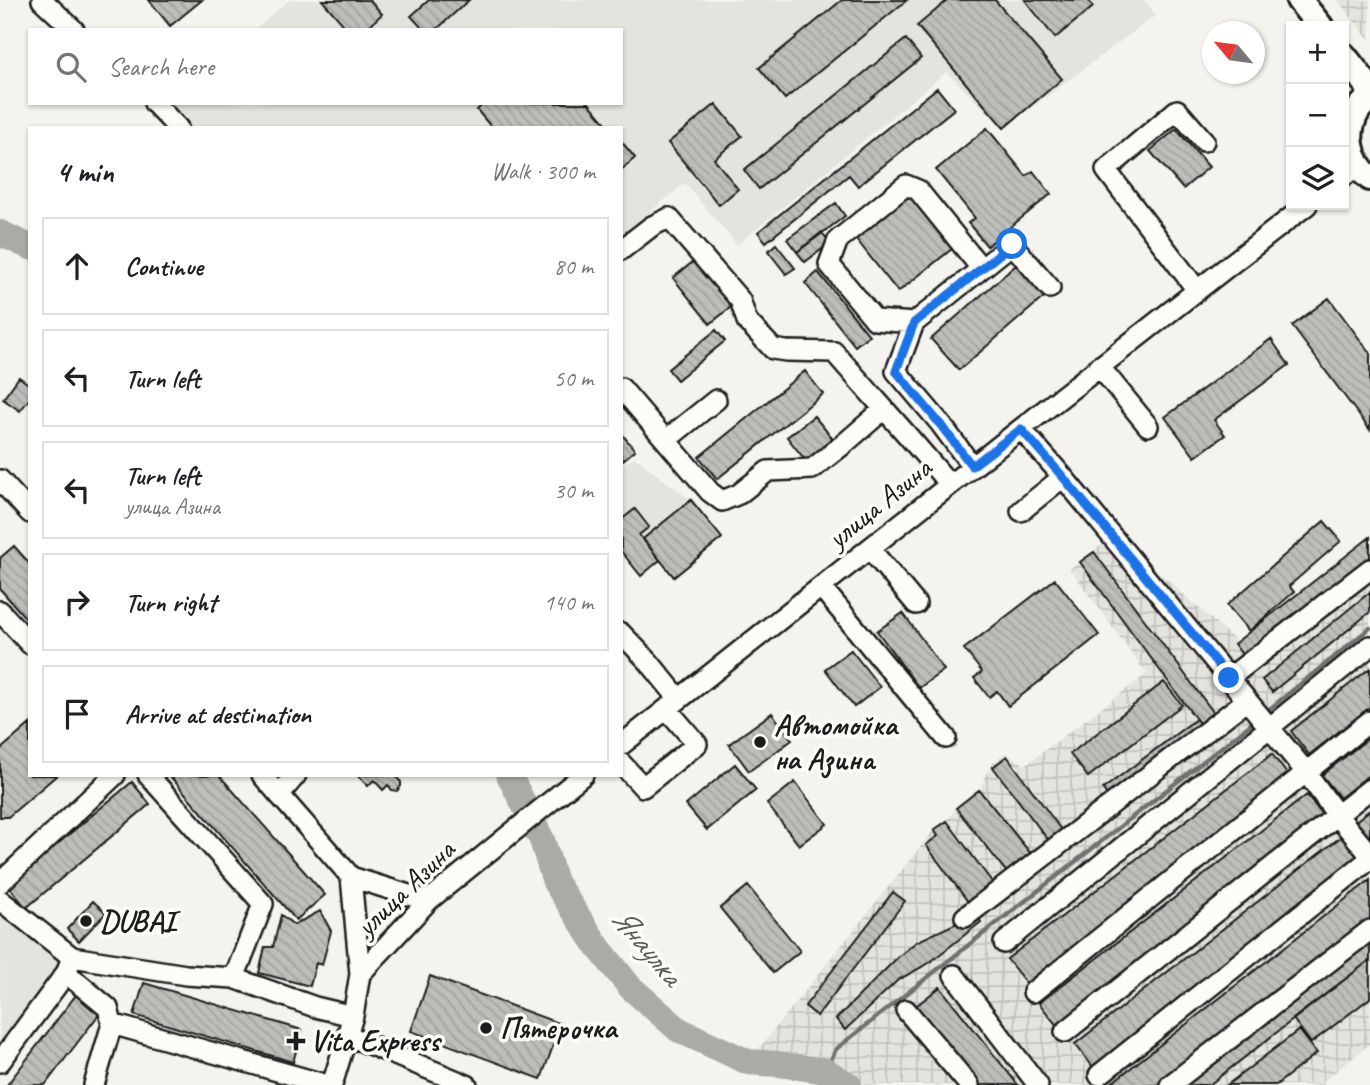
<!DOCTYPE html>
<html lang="en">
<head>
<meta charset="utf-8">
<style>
	:root { --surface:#fff; --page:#f2f2f2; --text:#202124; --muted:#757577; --line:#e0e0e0 }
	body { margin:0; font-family:Caveat,sans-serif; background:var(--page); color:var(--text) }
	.controls { position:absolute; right:21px; top:21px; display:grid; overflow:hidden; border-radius:0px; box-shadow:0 2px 5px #0004 }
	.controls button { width:63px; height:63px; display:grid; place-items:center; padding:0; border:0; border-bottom:2px solid var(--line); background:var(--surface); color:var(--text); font:35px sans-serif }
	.compass { position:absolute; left:1202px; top:21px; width:63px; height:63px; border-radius:50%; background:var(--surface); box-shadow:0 2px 5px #0004; rotate:299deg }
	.stop { position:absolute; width:21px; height:21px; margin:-16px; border:5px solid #1a73e8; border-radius:50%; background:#fff }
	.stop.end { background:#1a73e8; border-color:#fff; box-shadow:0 2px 7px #0008 }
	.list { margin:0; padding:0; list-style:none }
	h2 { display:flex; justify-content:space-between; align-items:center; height:91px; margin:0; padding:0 28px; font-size:30px }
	h2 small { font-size:23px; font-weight:400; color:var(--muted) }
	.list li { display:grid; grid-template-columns:46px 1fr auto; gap:21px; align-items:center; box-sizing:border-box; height:98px; margin:0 14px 14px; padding:0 14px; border:2px solid var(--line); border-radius:0px }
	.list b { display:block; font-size:26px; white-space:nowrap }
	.list p { margin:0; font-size:23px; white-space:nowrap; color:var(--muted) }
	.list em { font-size:23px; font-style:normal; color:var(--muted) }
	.icon { flex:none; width:38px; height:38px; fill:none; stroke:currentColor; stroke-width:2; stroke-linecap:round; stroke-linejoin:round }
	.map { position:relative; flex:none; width:1370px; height:1085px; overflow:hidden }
	.search { position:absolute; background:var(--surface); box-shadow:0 2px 5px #0004; left:28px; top:28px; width:595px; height:77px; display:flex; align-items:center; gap:18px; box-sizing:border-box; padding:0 24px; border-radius:0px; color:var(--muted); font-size:26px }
	.panel { position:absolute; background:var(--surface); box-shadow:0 2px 5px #0004; left:28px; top:126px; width:595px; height:651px; border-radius:0px }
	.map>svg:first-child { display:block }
</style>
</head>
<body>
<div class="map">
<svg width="1370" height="1085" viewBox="0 0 1370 1085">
	<defs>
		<pattern id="industrial-grid" width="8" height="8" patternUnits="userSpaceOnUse" patternTransform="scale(1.75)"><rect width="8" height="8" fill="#e4e3de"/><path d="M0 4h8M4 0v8" fill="none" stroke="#c3c2be"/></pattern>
		<pattern id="building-back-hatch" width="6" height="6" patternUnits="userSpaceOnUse" patternTransform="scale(1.75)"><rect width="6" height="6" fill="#bebdba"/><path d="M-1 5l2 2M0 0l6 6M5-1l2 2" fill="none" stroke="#a3a29f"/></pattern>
	</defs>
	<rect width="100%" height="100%" fill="#f4f3ee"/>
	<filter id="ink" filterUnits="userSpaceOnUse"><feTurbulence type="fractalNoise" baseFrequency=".0143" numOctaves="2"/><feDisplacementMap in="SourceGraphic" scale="14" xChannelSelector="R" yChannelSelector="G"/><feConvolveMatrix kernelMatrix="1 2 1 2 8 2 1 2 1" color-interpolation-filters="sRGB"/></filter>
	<g filter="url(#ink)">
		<path fill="#e4e3de" d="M289,0h855l12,15 -152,113 -58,-56 -209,173 -52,-62 -64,53v-108h-443l-17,-18 9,-7h451v-73h-366z
			M634,457l57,43 -48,39 -22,-8v-64z
			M0,914l61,49 -61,86z"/>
		<path fill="url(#industrial-grid)" d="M1337,0h33v41z
			M1116,534l121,108 133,-105v507l-48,38 2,3h-475l-23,-14 -47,-7 -31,-2 186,-232 12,-9 10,-13 23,-18 13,-26 14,-11 19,12 122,-91 -77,-105z"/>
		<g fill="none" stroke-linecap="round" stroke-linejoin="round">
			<path stroke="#72716f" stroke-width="4.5" d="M1267,711l103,-83
				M826,1071l10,-22 415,-325"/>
			<path stroke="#abaaa6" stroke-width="26" d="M0,233l30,14
				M509,775l33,65 13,42 43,65 32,40 49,43 69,32 30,2 48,7 23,14"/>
		</g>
		<path fill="url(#building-back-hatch)" stroke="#1c1c1c" stroke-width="2" d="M149,0h53l-32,26z
			M322,0h48l12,14 -17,16h-17z
			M429,0h40l-33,30h-12l-13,-14z
			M842,0h65l-122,99 -26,-31z
			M948,0h47l67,79 -58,49 -87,-102z
			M1025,0h63l5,7 -38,31z
			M906,39l15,19 -162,131 -15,-19z
			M937,88l17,21 -96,77 -9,-11 -83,67 -8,-10z
			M484,103h105l21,25h-118l-15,-18z
			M716,104l26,32 -28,23 24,30 -19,16 -51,-62z
			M987,128l39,48 7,-5 18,23 -64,52 -19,-23 7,-5 -39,-48z
			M1176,129l33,38 -26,22 -33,-38z
			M621,141l14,17 -14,12z
			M910,195l43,53 -55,44 -42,-53z
			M836,203l9,13 -48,36 -10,-13z
			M822,232l8,11 -25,19 -8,-10z
			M776,244l19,24 -9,6 -18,-23z
			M694,261l38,45 -22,18 -37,-46z
			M1016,265l28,32 -85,73 -28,-31z
			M818,272l51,63 -14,11 -50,-63z
			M1329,298l41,55v77l-78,-104z
			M716,330l9,11 -48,39 -9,-11z
			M1271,339l18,26 -75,55 11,15 -30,22 -30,-40z
			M805,371l18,23 -106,85 -18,-22z
			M19,377l11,8v13l-10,13 -17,-12z
			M814,416l19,23 -27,22 -19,-24z
			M621,433l14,17 -13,11 -1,-1z
			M691,500l31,38 -48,39 -31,-38z
			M635,509l14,18 -10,8 21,25 -19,16 -20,-25v-31z
			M1324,521l17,20 -52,45 5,6 -45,39 -22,-26z
			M1370,537v22l-125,99 -11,-14z
			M14,546l16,18v59l-30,-34v-31z
			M1094,552l125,168 -15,10 -124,-168z
			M1055,579l44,56 -91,71 -11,-15 -8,6 -15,-19 8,-6 -18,-23z
			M1370,592v20l-98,80 -10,-12z
			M903,613l41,57 -25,18 -42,-57z
			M851,650l29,37 -26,20 -29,-38z
			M1370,668v39l-61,48 -18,-24z
			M1164,682l18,23 -94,72 -18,-23z
			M772,713l20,27 -43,31 -20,-27z
			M1196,719l8,11 -94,70 -7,-11z
			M30,724v51h27l-49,42h-8v-67z
			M1370,737v37l-30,24 -18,-23z
			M1272,754l18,24 -264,205 -19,-24z
			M1007,756l55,75 -13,10 -56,-74z
			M735,764l21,26 -49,40 -21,-25z
			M169,775h50l106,120 -29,25z
			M357,775h41l-2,2 5,5v4l-4,5 -5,-1 -4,-5 -5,5 -9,-10 -6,6z
			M132,782l18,22 -124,104 -18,-23z
			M795,782l32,42 -28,21 -32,-41z
			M979,790l53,65 -24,19 -52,-66z
			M1307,795l18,24 -267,208 -19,-24z
			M1370,810v35l-17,-22z
			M947,821l47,64 -25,18 -43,-58 12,-9 -4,-6z
			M1342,836l18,23 -267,208 -18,-23z
			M1370,880v39l-213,166h-48z
			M748,886l52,65 -27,22 -53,-65z
			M893,892l12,9 -88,115 -12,-10z
			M93,901l13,12 -27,28 -12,-12z
			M320,911l11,20 -9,34 -6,-2 -6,23 -51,-13 6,-26h8l8,-32 13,10z
			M976,914l5,8 -52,41 -31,17 -53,50 -9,-11 62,-62 18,-15z
			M1370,943v17l-161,125h-23z
			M1370,960v38l-59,45 -18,-24z
			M430,976l131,48 -20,55 -130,-48z
			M144,983l158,47 -9,32 -159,-47z
			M940,987l78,98h-38l-64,-79z
			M76,995l24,18 -55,72h-38z
			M1299,1030l18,23 -41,32h-49z"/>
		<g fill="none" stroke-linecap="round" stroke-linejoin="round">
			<defs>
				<path id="minor" d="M42,0l32,30
					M154,103l24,25
					M1344,176l14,-11
					M621,250l31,-24 17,-8 71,82 7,21 26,28 13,2 48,1c38,44 78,87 115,132
					M1197,290l-91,-120 71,-60 27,31
					M914,323l-39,-3 -46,-56 9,-24 68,-55 12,5 63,78
					M1099,366l49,60
					M621,388l89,104 12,9 17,-7 29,-23 44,-2 33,-26 38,-33
					M1021,429l42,48 -42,34
					M666,440l50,-40
					M972,466l-32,-43 -44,-52 18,-48 98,-79 38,44
					M1063,477l243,295 31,43 33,40
					M0,480l30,33
					M870,549l46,55
					M822,588l124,150
					M0,611l30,33
					M621,633l28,29 30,37
					M1229,678l141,-109
					M621,745c228,-180 456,-362 686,-540
					M621,763l22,24 54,-43 -30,-35
					M148,775l115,129 -29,74
					M262,775l89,102 9,97
					M279,795l17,-20
					M351,877l77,24
					M0,883l115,-108
					M0,900l72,57
					M965,917l282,-217
					M1004,943l366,-297
					M954,975l84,110
					M1033,992l337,-271
					M906,1010l63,75
					M112,1024l215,61
					M1065,1032l305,-243
					M347,1035l120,50
					M0,1062l66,-89
					M1099,1075l271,-216
					M94,1085l18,-61 -4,-16 -42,-35 6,-16 114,18 48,3 81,29 38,9
					M332,1085l21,-69 7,-42 68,-73 155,-126
					M1170,1085l200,-155"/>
				<path id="major" d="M1299,0l21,26
					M1344,56l26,33
					M1370,97c-4,4 -9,9 -12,13 -14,22 -8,52 12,68"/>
			</defs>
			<use href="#minor" stroke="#1c1c1c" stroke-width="24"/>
			<use href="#major" stroke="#1c1c1c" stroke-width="30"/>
			<use href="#minor" stroke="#fdfcf7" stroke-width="19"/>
			<use href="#major" stroke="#fdfcf7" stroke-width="24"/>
		</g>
	</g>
	<g fill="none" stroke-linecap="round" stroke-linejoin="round" filter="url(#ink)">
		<path stroke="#1a73e8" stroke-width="9" d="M1012,244l-98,79 -18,48 44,53 32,42 49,-37 42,48 166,201"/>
	</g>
	<g fill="#1c1c1c" stroke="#fdfcf7" stroke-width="2.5">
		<circle cx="760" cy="742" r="7"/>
		<circle cx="86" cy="921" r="7"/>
		<circle cx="486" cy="1028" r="7"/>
		<path d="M292.5 1030.5h7v7h7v7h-7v7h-7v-7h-7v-7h7z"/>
	</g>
	<g text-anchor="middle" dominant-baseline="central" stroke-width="7" stroke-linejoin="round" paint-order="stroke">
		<g font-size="30" fill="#1c1c1c" stroke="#fdfcf7">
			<text transform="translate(879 503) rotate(-39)">улица Азина</text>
			<text transform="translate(405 888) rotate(-44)">улица Азина</text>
		</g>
		<g font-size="30" font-weight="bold" fill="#1c1c1c" stroke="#fdfcf7" text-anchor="start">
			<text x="774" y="725">Автомойка<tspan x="774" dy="34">на Азина</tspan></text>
			<text x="100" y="921">DUBAI</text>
			<text x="500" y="1028">Пятерочка</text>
			<text x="310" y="1041">Vita Express</text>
		</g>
		<g font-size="32" font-style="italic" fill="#5c5c5a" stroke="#fdfcf7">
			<text transform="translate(647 946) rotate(50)">Янаулка</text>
		</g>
	</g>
</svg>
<div class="controls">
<button>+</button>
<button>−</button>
<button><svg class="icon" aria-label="layers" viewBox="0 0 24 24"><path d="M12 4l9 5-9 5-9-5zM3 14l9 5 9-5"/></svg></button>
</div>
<svg class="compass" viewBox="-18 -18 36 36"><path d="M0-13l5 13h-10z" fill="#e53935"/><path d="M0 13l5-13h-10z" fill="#757577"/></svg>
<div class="stop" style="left:1012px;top:244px"></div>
<div class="stop end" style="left:1229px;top:678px"></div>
<div class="search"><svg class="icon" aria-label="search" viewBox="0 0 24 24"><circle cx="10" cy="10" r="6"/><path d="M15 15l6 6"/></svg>Search here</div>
<section class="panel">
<h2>4 min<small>Walk · 300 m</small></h2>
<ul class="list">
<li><svg class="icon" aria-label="ahead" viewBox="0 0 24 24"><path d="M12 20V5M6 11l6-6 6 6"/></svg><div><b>Continue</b></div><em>80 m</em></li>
<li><svg class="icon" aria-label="left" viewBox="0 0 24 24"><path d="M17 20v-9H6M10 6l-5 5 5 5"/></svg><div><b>Turn left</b></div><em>50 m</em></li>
<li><svg class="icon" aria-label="left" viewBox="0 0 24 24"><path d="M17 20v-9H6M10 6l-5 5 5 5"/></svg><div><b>Turn left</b><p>улица Азина</p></div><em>30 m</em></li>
<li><svg class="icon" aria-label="right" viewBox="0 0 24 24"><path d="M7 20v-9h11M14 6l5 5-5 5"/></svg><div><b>Turn right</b></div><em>140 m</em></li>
<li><svg class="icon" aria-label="arrive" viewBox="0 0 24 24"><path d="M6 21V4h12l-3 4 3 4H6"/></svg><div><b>Arrive at destination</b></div></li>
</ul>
</section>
</div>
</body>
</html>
